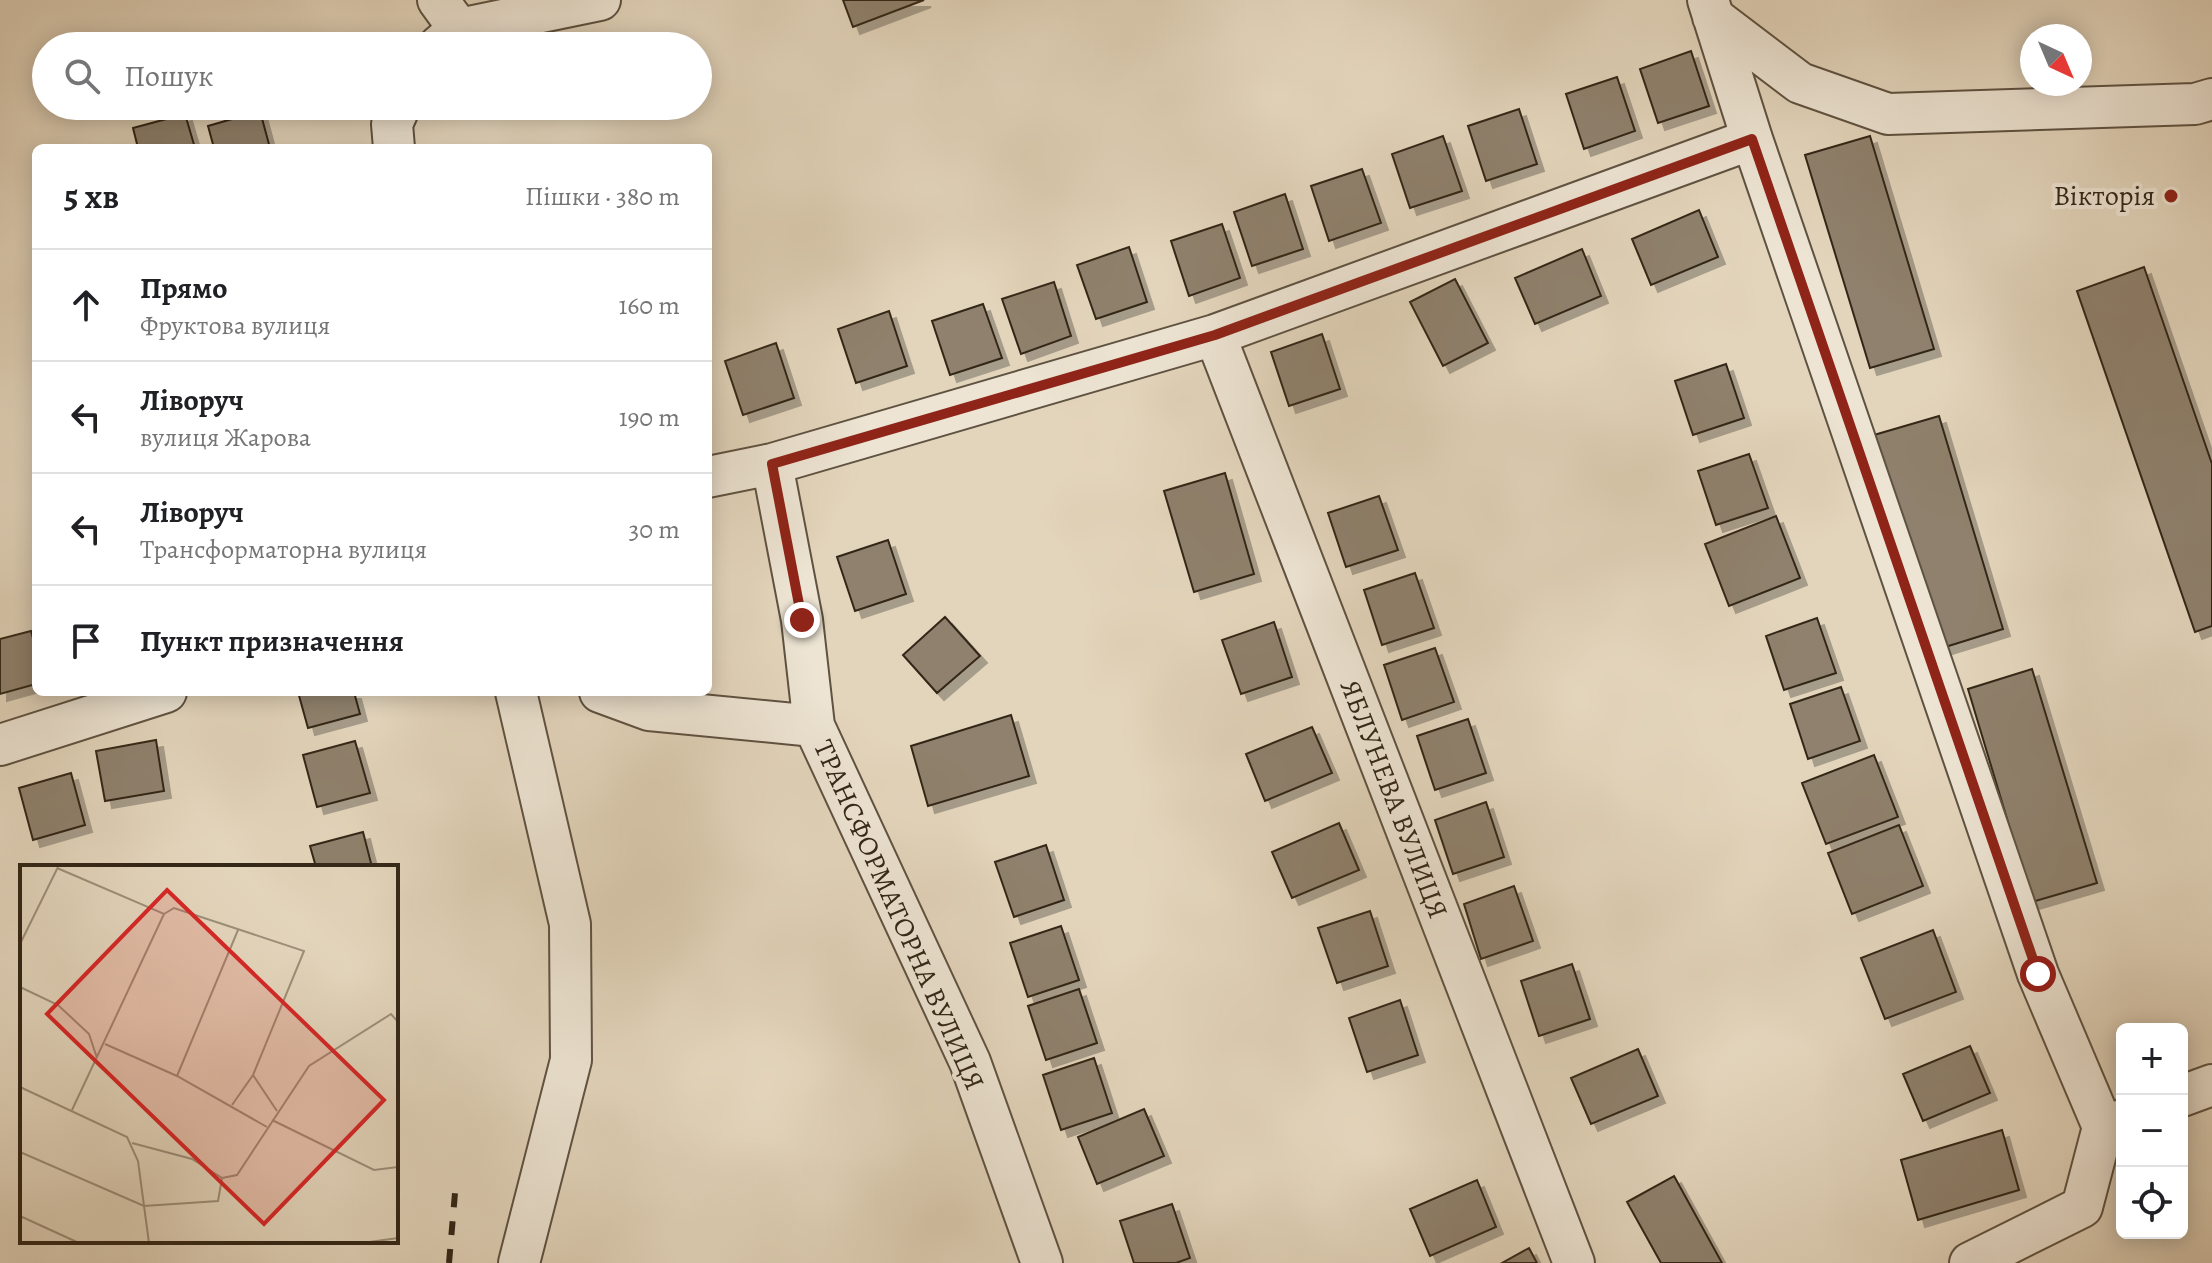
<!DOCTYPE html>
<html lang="uk">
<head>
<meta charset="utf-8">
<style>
	:root { --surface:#fff; --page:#f6f6f6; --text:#202124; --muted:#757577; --line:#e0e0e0 }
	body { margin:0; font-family:Alegreya,serif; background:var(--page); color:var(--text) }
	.controls { position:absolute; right:24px; bottom:24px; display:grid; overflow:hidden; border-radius:12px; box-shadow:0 4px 20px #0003 }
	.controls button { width:72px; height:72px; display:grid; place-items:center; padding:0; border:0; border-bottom:2px solid var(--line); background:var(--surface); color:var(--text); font:40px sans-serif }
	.compass { position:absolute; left:2020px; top:24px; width:72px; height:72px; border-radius:50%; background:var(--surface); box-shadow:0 4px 20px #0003; rotate:136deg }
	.stop { position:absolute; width:24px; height:24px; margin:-18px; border:6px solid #8f2418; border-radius:50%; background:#fff }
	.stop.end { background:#8f2418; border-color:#fff; box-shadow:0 2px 8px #0008 }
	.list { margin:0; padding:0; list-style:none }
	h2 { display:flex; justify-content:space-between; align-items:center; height:104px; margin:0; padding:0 32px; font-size:34px }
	h2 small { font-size:26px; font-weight:400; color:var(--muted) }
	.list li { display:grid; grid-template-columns:52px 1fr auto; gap:24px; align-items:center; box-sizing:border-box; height:112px; padding:0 32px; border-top:2px solid var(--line) }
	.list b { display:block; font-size:30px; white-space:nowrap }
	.list p { margin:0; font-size:26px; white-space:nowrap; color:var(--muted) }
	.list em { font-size:26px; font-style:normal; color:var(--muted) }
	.icon { flex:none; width:44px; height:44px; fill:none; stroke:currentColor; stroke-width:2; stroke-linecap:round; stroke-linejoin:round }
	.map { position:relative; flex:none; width:2212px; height:1263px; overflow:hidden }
	.search { position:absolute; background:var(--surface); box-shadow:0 4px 20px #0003; left:32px; top:32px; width:680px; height:88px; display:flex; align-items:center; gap:20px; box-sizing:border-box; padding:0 28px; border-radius:44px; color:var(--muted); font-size:30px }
	.panel { position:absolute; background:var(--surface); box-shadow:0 4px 20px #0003; left:32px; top:144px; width:680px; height:552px; border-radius:12px }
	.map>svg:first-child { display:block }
</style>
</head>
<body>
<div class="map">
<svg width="2212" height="1263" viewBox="0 0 2212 1263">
	<defs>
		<filter id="shadow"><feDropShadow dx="7" dy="7" stdDeviation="0" flood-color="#0004"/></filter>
	</defs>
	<rect width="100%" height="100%" fill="#e3d5bc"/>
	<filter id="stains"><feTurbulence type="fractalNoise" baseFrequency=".0025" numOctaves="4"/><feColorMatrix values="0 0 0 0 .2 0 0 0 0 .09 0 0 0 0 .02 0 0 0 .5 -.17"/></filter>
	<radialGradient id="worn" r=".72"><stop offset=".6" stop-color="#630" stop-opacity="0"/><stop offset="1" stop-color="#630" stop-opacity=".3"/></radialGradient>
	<path fill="#8f816d" stroke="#332718" stroke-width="2" filter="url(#shadow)" d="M843,0h81l-71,27z
		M1691,51l18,55 -51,17 -18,-54z
		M1617,77l18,54 -51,18 -18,-55z
		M1519,109l18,55 -51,17 -18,-55z
		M260,111l10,37h-56l-6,-22z
		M185,114l10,34h-57l-5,-20z
		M1443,136l19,55 -52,17 -18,-54z
		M1870,136l64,213 -64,19 -65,-213z
		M1362,169l19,54 -52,18 -18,-55z
		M1285,194l18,55 -51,17 -18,-54z
		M1699,210l19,47 -67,28 -19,-46z
		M1222,224l18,54 -51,18 -18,-55z
		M1129,247l18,55 -51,17 -19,-54z
		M1582,249l19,47 -66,28 -20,-46z
		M2144,267l68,197v162l-17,6 -118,-341z
		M1455,279l33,64 -45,23 -33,-64z
		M1054,282l17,54 -50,18 -19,-55z
		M983,304l19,54 -52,17 -18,-54z
		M889,311l18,55 -51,17 -18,-54z
		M1322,334l18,55 -51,17 -18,-54z
		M776,343l18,55 -51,17 -18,-54z
		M1726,364l18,54 -51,17 -18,-54z
		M1939,416l64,213 -64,20 -65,-214z
		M1749,454l19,54 -52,17 -18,-54z
		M1225,473l29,101 -60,18 -30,-101z
		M1379,496l19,54 -52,17 -18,-54z
		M1776,516l24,62 -71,28 -24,-62z
		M888,540l18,54 -51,17 -18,-54z
		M1415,573l19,55 -52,17 -18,-55z
		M945,617l35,39 -43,37 -34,-38z
		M1817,618l19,55 -52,17 -18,-54z
		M1274,622l18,55 -51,17 -19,-54z
		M31,631l5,18v35l-36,10v-55z
		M1435,648l19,54 -52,18 -18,-55z
		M2032,669l65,214 -65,19 -64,-213z
		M1841,687l19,54 -52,18 -18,-55z
		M298,692h56l6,22 -52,14z
		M1011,715l18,61 -101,30 -17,-60z
		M1468,719l18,54 -51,17 -18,-54z
		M1312,727l20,46 -67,28 -19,-47z
		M156,740l8,51 -59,10 -9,-50z
		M355,741l15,52 -53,14 -14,-52z
		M1874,755l24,62 -72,27 -24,-61z
		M71,773l14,52 -52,15 -14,-52z
		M1486,802l18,55 -51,17 -18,-54z
		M1339,823l20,47 -67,28 -20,-46z
		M1899,825l24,61 -71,28 -24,-61z
		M363,832l9,35h-56l-6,-21z
		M1046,845l18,55 -50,17 -19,-55z
		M1514,886l19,55 -52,18 -17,-55z
		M1370,911l18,55 -51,17 -19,-55z
		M1061,926l18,54 -51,17 -18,-54z
		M1933,930l23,62 -71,27 -24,-61z
		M1572,964l18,55 -51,17 -18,-55z
		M1079,989l18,54 -51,17 -18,-54z
		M1400,1000l18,55 -51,17 -18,-54z
		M1970,1046l20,47 -67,28 -20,-47z
		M1638,1049l20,47 -67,28 -20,-46z
		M1094,1058l18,55 -51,17 -18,-55z
		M1144,1109l20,47 -67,28 -19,-47z
		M2002,1130l17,60 -101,30 -17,-60z
		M1674,1176l48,87h-61l-34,-61z
		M1477,1180l19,47 -66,29 -20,-47z
		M1172,1204l18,54 -14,5h-42l-14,-42z
		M1529,1248l8,15h-35z"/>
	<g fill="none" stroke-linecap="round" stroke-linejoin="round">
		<defs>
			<path id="street" d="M438,0l21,29
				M1708,0l44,139 286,835 65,153
				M1713,17l87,66 88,31 307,-10 17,-5
				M439,46l20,-17 141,-29
				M394,148l-2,-24 8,-18
				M1215,335l359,928
				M772,464l30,156 12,106 156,336 72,201
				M708,477l64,-13 443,-129 537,-196
				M516,692l54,232 1,136 -52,203
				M600,692l49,18 165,16
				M0,745l166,-53
				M2182,1096l30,-11
				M1970,1263l112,-56 21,-80 19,-7"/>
		</defs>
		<use href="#street" stroke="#5f5241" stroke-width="44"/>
		<use href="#street" stroke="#ede4d3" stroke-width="40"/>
		<path stroke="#332718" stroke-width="6" stroke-dasharray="14 14" stroke-linecap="butt" d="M449,1263l6,-70"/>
	</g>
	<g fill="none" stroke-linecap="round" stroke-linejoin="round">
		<path stroke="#8f2418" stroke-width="10" d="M802,620l-30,-156 443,-129 537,-196 286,835"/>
	</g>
	<circle fill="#8f2418" stroke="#ede4d3" stroke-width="3" cx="2171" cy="196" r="8"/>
	<g text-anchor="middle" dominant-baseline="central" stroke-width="8" stroke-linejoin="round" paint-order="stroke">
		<g font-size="28" fill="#332718" stroke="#ede4d3" text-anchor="end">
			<text x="2155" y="196">Вікторія</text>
		</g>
		<g font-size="28" fill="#332718" stroke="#ede4d3">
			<text transform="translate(1394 799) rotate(69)">ЯБЛУНЕВА ВУЛИЦЯ</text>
			<text transform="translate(899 915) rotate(66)">ТРАНСФОРМАТОРНА ВУЛИЦЯ</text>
		</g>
	</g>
	<g transform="translate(20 865)">
		<rect width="378" height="378" fill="#e3d5bc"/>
		<path fill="none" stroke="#9d8f7a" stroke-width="2" d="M37,3l107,46 10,-6 130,43 -51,124 -21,30M0,79l38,-77M0,122l38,18 31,29 8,24M85,179l72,32 90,51M233,210l24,36M157,211l61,-146M0,222l107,50 11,24 11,82M52,245l92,-196M252,255l102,50 24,-3M112,278l60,16 30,19 15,-3 72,-109 82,-52 7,8M0,287l124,54 74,-5 4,-23M0,351l59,27M342,378l36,-5"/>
		<path fill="#d62828" fill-opacity="0.15" stroke="#d62828" stroke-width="4" d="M147,25l217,210 -120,124 -217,-210z"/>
		<rect width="378" height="378" fill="none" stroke="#332718" stroke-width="4"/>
	</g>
	<rect width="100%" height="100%" filter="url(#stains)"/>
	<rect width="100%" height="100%" fill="url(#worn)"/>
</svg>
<div class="controls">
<button>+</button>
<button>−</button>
<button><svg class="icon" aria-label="locate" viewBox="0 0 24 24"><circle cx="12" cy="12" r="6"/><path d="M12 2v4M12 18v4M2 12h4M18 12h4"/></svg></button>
</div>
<svg class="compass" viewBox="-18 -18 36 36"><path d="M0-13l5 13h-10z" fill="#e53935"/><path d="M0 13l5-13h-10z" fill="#757577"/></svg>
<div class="stop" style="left:2038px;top:974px"></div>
<div class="stop end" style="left:802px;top:620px"></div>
<div class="search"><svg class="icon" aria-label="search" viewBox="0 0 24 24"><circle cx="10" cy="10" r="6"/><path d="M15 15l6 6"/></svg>Пошук</div>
<section class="panel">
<h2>5 хв<small>Пішки · 380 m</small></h2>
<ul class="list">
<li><svg class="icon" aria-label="ahead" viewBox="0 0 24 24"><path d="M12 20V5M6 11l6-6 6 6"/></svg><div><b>Прямо</b><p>Фруктова вулиця</p></div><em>160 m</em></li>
<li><svg class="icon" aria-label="left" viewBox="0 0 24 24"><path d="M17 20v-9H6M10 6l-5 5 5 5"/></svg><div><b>Ліворуч</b><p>вулиця Жарова</p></div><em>190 m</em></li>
<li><svg class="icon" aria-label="left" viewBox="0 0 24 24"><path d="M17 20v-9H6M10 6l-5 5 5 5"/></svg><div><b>Ліворуч</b><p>Трансформаторна вулиця</p></div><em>30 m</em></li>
<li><svg class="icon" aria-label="arrive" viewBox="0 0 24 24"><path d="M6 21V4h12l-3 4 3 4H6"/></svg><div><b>Пункт призначення</b></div></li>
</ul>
</section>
</div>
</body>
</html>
